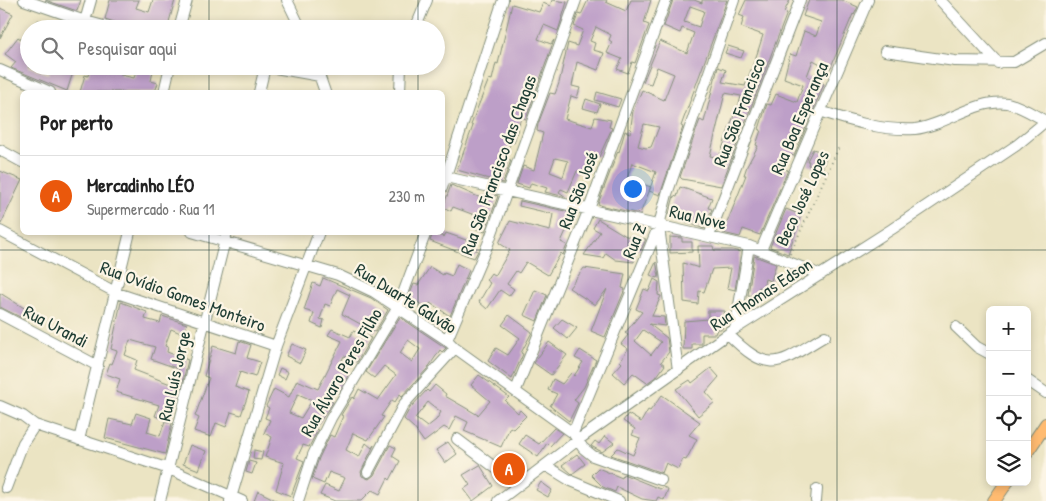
<!DOCTYPE html>
<html lang="pt">
<head>
<meta charset="utf-8">
<style>
	:root { --surface:#fff; --page:#f2f2f2; --text:#222; --muted:#767676; --line:#e0e0e0; --accent:#ea580c }
	body { margin:0; font-family:"Patrick Hand",sans-serif; background:var(--page); color:var(--text) }
	.controls { position:absolute; right:15px; bottom:15px; display:grid; overflow:hidden; border-radius:8px; box-shadow:0 2px 8px #0003 }
	.controls button { width:45px; height:45px; display:grid; place-items:center; padding:0; border:0; border-bottom:1px solid var(--line); background:var(--surface); color:var(--text); font:25px sans-serif }
	.you { position:absolute; left:632px; top:188px; width:18px; height:18px; margin:-12px; border:4px solid #fff; border-radius:50%; background:#1a73e8; box-shadow:0 0 0 8px #1a73e833 }
	.badge { display:grid; place-items:center; width:32px; height:32px; border-radius:50%; background:var(--accent); color:#fff; font-size:16px; font-weight:700 }
	.pin { position:absolute; translate:-50% -50%; border:2px solid #fff; box-shadow:0 1px 5px #0006 }
	.list { margin:0; padding:0; list-style:none }
	h2 { display:flex; justify-content:space-between; align-items:center; height:65px; margin:0; padding:0 20px; font-size:21px }
	h2 small { font-size:16px; font-weight:400; color:var(--muted) }
	.list li { display:grid; grid-template-columns:32px 1fr auto; gap:15px; align-items:center; box-sizing:border-box; height:80px; padding:0 20px; border-top:1px solid var(--line) }
	.list b { display:block; font-size:19px; white-space:nowrap }
	.list p { margin:0; font-size:16px; white-space:nowrap; color:var(--muted) }
	.list em { font-size:16px; font-style:normal; color:var(--muted) }
	.icon { flex:none; width:28px; height:28px; fill:none; stroke:currentColor; stroke-width:2; stroke-linecap:round; stroke-linejoin:round }
	.map { position:relative; flex:none; width:1046px; height:501px; overflow:hidden }
	.search { position:absolute; background:var(--surface); box-shadow:0 2px 8px #0003; left:20px; top:20px; width:425px; height:55px; display:flex; align-items:center; gap:12px; box-sizing:border-box; padding:0 18px; border-radius:28px; color:var(--muted); font-size:19px }
	.panel { position:absolute; background:var(--surface); box-shadow:0 2px 8px #0003; left:20px; top:90px; width:425px; height:145px; border-radius:8px }
	.map>svg:first-child { display:block }
</style>
</head>
<body>
<div class="map">
<svg width="1046" height="501" viewBox="0 0 1046 501">
	<rect width="100%" height="100%" fill="#fcf5e5"/>
	<filter id="ink" filterUnits="userSpaceOnUse"><feTurbulence type="fractalNoise" baseFrequency=".02" numOctaves="2"/><feDisplacementMap in="SourceGraphic" scale="10" xChannelSelector="R" yChannelSelector="G"/><feConvolveMatrix kernelMatrix="1 2 1 2 8 2 1 2 1" color-interpolation-filters="sRGB"/></filter>
	<filter id="wash" filterUnits="userSpaceOnUse"><feTurbulence type="fractalNoise" baseFrequency=".0096" numOctaves="4" result="noise"/><feDisplacementMap in="SourceGraphic" scale="20" xChannelSelector="R" yChannelSelector="G"/><feGaussianBlur stdDeviation="1.12" result="paint"/><feColorMatrix in="noise" values="0 0 0 0 0 0 0 0 0 0 0 0 0 0 0 0 0 1.4 0 .05"/><feComposite in="paint" operator="in"/></filter>
	<g filter="url(#wash)">
		<rect width="100%" height="100%" fill="#ebe4c3"/>
		<g id="blocks">
			<path fill="#bd9fc8" fill-rule="evenodd" d="M45,0h36l-4,11z
				M110,0h29l-3,8 13,4 4,-12h22l-6,22 3,1 -2,6h-48l-5,-6 -12,-4z
				M552,0l15,2 -9,29 -14,-6 -6,14 13,5 3,-4 -28,79 -5,-2 -7,26 -3,-1 -7,16 7,2 -8,23 -46,-13 16,-44 -2,-1 6,-16 12,-30 3,1 4,-17 2,1 14,-60 27,8 4,-9 7,3z
				M588,0h19l-1,2 20,9 5,-11h20l-7,23 5,2 -14,38 -3,-1 -4,11 -11,-4 5,-10 -15,-6 5,-11 -3,-2 2,-5 -15,-8 -6,14 5,2 -2,7 11,3 -6,17 -21,-8 -5,24 8,2 -3,10 -6,-2 -6,23 27,8 3,-10 16,3 -2,7 3,1 -13,29 -8,-2 -7,18 -7,-2 -9,21 -7,-3 -2,3 7,5 -21,-5 2,-4 -16,-5 -2,5 -12,-4 6,-18 11,4 9,-37 -6,-2 1,-7 12,-31 5,1 4,-11 9,-40 9,3 6,-16 -9,-4 4,-12 3,1zM555,158l13,3 -5,16 -13,-5z
				M673,0h21l8,3v-3h25l-46,126 2,1 -23,68 -11,-4 7,-19 -24,-9 -5,16 24,8 -11,27 -37,-8 -5,-2 20,-53 1,1 6,-21 5,2 3,-22 9,-21 22,10 10,-26 -17,-7 -6,17 -8,-2 17,-41 27,12 7,-20 -12,-5 -2,5 -16,-7zM690,6l14,5 -5,16 -15,-5zM644,124l15,3 -8,20 -5,1 -8,-2z
				M746,0h44l-6,12 3,1 -66,173 -39,-7 -2,-2 17,-49 3,-8 4,2 14,-55 8,3 -4,12 23,4 12,-32 6,-19 -22,-8 3,-10 -5,-2zM725,93l16,3 -5,20 -2,-1 -15,43 -9,-2z
				M809,0h33l16,7 -4,8 -1,-1 -23,55 -17,-9 -6,16 17,8 -30,72 -4,-1 -6,14 4,1 -28,65 -17,-6 -3,8 -13,-3 -4,-1 23,-58h-2l3,-9 11,-20 -2,-1 5,-15 -2,-1 8,-25 4,1 5,-11 21,8 6,-17 -19,-7 6,-24 6,2 8,-25 12,5 5,-14 -18,-6z
				M0,8l13,6 -13,24z
				M38,20l20,8v1h-23z
				M18,37l11,8v22l19,7 3,-8h24l-8,25 -56,-23 5,-6 -11,-8z
				M728,46l16,5 -3,7 -16,-5z
				M90,66h32l-1,9 13,3 3,-12h17l-3,15 7,2 -3,9h-75l5,-17 3,1z
				M597,92l24,7 -3,8 -23,-7z
				M586,99l14,5 -3,8 -14,-4z
				M813,149l14,5 -5,16 -14,-5 1,-4h-2z
				M0,171l22,9 -21,44h-1z
				M451,185l32,14 1,-3 9,3 2,-4 3,1 -13,36 -13,-5 5,-11 -24,-9 -2,4 -8,-4z
				M680,187l32,11 -4,10 4,1 -8,20 -35,-14 5,-19 3,1z
				M520,201l54,12 -2,12 -3,-1 -8,18 6,3 -4,10 -2,-2 -13,22 -22,-13 -7,11 -3,-2 -9,13 7,5 -5,7 -9,-6 -13,19 -8,-7 11,-19 -4,-3 5,-7 4,3 15,-26 -11,-7 11,-22 40,10 3,-17 -34,-8z
				M786,209l15,6 -13,39 -18,-7z
				M598,219l28,17 20,3 -5,11 -6,-1 -1,13 -18,-2 -10,-7 -3,5 -19,-3 16,-23 -7,-4z
				M433,233l11,4 2,-4 23,8 -2,5 11,5 -4,7 -44,-17z
				M670,237l12,1v4h10v10l-22,1z
				M698,246h15l1,4h18l9,2 -6,38 -8,-2 4,-20 -19,1 -8,23 -5,-1 -1,13 -14,-2 -1,-39 16,5z
				M754,256l22,8 -5,17 -6,-2 -2,9 -4,-1 -2,10 -9,-2z
				M656,262l3,14 -1,2 -8,-3z
				M457,264l12,6 -19,46 -20,-13 -2,4 -20,-8 6,-15 4,1 12,-18 13,8 1,-2 8,3z
				M584,268l41,6 -3,14 3,1 -20,48 -14,-6 16,-42 -12,16 -26,-17z
				M323,278l48,20 17,12 -13,22 -33,-18 8,-19 -13,-6 -7,17 -5,-2 -5,15 4,1 -2,8 -11,-5 3,-10 -10,-3 9,-27 7,3z
				M654,279l5,3 -1,13 3,1 -9,20 12,1 1,9 -16,-2 18,14 2,14 -8,10 4,3 -8,11 -10,7 -14,-10 -9,10 -11,-10 9,-10 -2,-2 8,-12 -7,-5 7,-9 -3,-2 17,-21 -6,-3 8,-20 5,2zM643,330l18,12 -10,13 -16,-14z
				M535,290l12,5 -10,26 -13,-6z
				M0,293l29,18 -5,8 -24,-12z
				M121,302l26,10 -2,7 15,4 2,-7 25,8 -4,10 -12,-5 -6,17 3,1 -1,5 21,8 -9,38 -5,-2 -5,15 3,2 -3,8 -14,-5 4,-11 -43,-13 4,-13 -14,-5 4,-11 2,1 5,-13 -6,-2zM130,340l25,7 -4,12 28,10 -6,16 -39,-15 3,-10 -12,-5z
				M708,311h17l-3,18h-5l-2,5h-13v10h-10v5h-9l1,-28 24,-2z
				M509,315l23,17 -11,21 2,1 -11,25 -24,-18 8,-13 12,7 12,-17 -18,-13z
				M400,317l46,31 -4,4 -2,-2 -12,18 -26,28 -2,-2 -5,8 -3,-2 -11,16 3,1 -16,23 -15,-7 -7,17 13,7 7,-14 6,5 2,-3 -13,27 1,4 7,3 5,-4 16,-30 6,3 -4,8 8,5 -10,19 -2,-2 -8,16 -8,-4 -11,11h-26l-15,-6 5,-10 14,6 6,-13 -16,-6 -5,12 -12,-5 7,-21 11,-23 4,2 9,-21 -2,-1 11,-18 2,2 5,-10 19,11 18,-25 -12,-9 -10,12 -8,-6zM408,340l12,9 -8,13 -12,-9z
				M562,319l15,9 -9,11 -14,-11z
				M332,329l18,8 3,-6 18,7 -14,24 -13,-6 -6,12 11,6 -9,17 -7,-4 -6,12 6,3 -18,27 3,1 -9,17 -6,-2 -6,13 7,3 -13,35 -15,-6 8,-27 -19,-6 7,-20 -8,-4 6,-13 -5,-2 4,-10 -3,-2 8,-17 15,8 8,-17 21,9 24,-48 -14,-6zM298,394l14,6 -11,18 -12,-5z
				M239,341l12,4 -4,13 13,4 -5,15 -15,-5 -5,15 14,5 -8,23 -10,-3 -5,15 -10,-4 -5,14 -17,-6 5,-13 -4,-2 14,-38 -5,-2 9,-30 23,7z
				M549,342l18,13 -16,20 -17,-12z
				M292,344l14,6 -6,13 -14,-7z
				M580,350l16,10 -12,27 -10,13 4,3 -9,18 -19,-15 7,-12 -9,-4 5,-11 9,5 9,-11 3,3 9,-14 -8,-4z
				M280,368l8,4 -3,7 -8,-4z
				M711,368l8,9 -13,15 9,10 -17,14 -22,-27 14,-9 2,3z
				M479,375l30,22 -4,4 13,12 2,-3 6,6 -13,13 -3,-2 -9,20 -37,-16 4,-9 -12,-6 -7,14 -5,-3 -20,15 -10,-14 -10,-9 6,-11 17,-18 2,2 6,-7 11,9 -1,2 33,19 12,-14 -19,-16zM428,402l13,10 -5,8 -9,7 -12,-9z
				M662,395l38,27 -11,13 8,4 -11,21 -3,-1 -5,10 -12,-6 -4,10 -51,-18 7,-7 15,7 7,-17 -8,-3 3,-6 -12,-8 5,-7 13,8 7,-12 2,1z
				M136,413l15,5 -4,14 13,4 5,-15 7,2 -7,31 -60,-16 4,-19 23,5z
				M554,428l8,5 -12,13 -3,-3 -9,14 -19,-13 6,-9 14,9z
				M605,436l9,7 -12,9 -11,-6 4,-5 4,3z
				M448,442l9,12 -12,9 -9,-13z
				M190,445l16,6 -7,19 -16,-6z
				M254,450l9,2 -2,8 -8,-1z
				M577,454l8,10 -13,10 -10,-9z
				M507,457l15,11 -5,7 -15,-11z
				M249,461l7,2 -4,11 -6,-2z
				M480,465l13,21 -20,15 -9,-12 6,-4 -7,-10z
				M598,468l24,10 1,-4 37,15 3,-2 5,2 -4,11 -6,-3 -2,4 -14,-2 -25,-12 -2,5 -12,-5 -12,-12z
				M541,482l11,8 -4,7 -12,-7z
				M258,491l20,10h-24z"/>
		</g>
	</g>
	<g filter="url(#ink)">
		<use href="#blocks" fill-opacity="0" stroke="#85907c" stroke-width="1"/>
		<g fill="none" stroke-linecap="round" stroke-linejoin="round">
			<defs>
				<path id="minor" d="M24,0l61,21 30,8
					M287,0l14,29
					M940,0l58,63
					M85,21l6,-21
					M179,29l8,-29
					M415,29l12,-29
					M885,51l70,10 59,1 32,-19
					M264,66l56,10
					M316,66l9,26
					M0,70l50,22
					M164,92l6,-26
					M259,92l6,-25
					M400,92l1,-26
					M820,111c30,10 63,20 95,18 29,-3 63,-31 92,-26 14,3 27,12 39,18
					M0,150l22,12
					M446,177l303,69 72,29
					M442,188l61,-188
					M659,227l19,143
					M0,231l117,62 159,53
					M192,232l146,43 36,17 73,48 8,8 118,85 10,15 10,8 68,24
					M709,236l91,-236
					M761,250l107,-250
					M0,314l98,52
					M956,327l21,20 13,7
					M735,329l14,-83
					M728,334c43,43 51,29 97,2
					M447,340l41,-96 88,-244
					M1027,380l19,13
					M516,390l73,-181 77,-209
					M0,406l23,10 12,9 134,44 73,32
					M573,433l86,-208 8,-31 67,-194
					M457,439l61,46
					M79,440l51,-208
					M545,465l26,16 48,20
					M368,472l36,-68 51,-56
					M6,488l17,-45 12,-18
					M160,501l67,-269
					M230,501l46,-155 43,-114
					M298,501l15,-46 18,-37 67,-111 28,-75
					M498,501l80,-61 157,-111 157,-100 125,-84 29,-24
					M816,501l1,-12"/>
				<path id="major" d="M1027,452l19,-28
					M994,501l13,-19"/>
			</defs>
			<use href="#minor" stroke="#85907c" stroke-width="12"/>
			<use href="#major" stroke="#85907c" stroke-width="14"/>
			<path stroke="#85907c" stroke-width="2" stroke-dasharray="1 4" stroke-linecap="butt" d="M790,254l49,-107"/>
			<use href="#minor" stroke="#fff" stroke-width="10"/>
			<use href="#major" stroke="#ffbb71" stroke-width="12"/>
		</g>
	</g>
	<path fill="none" stroke="#1f3d34" stroke-width="1" stroke-opacity="0.55" d="M209,0v29M418,0v29M628,0v501M837,0v501M209,66v26M418,66v26M209,232v269M418,232v269M0,250h1046"/>
	<g text-anchor="middle" dominant-baseline="central" stroke-width="4.5" stroke-linejoin="round" paint-order="stroke">
		<g font-size="18" fill="#1f3d34" stroke="#fcf5e5">
			<text transform="translate(739 112) rotate(-69)">Rua São Francisco</text>
			<text transform="translate(799 118) rotate(-67)">Rua Boa Esperança</text>
			<text transform="translate(498 165) rotate(-70)">Rua São Francisco das Chagas</text>
			<text transform="translate(578 190) rotate(-69)">Rua São José</text>
			<text transform="translate(802 198) rotate(-65)">Beco José Lopes</text>
			<text transform="translate(698 217) rotate(13)">Rua Nove</text>
			<text transform="translate(634 241) rotate(-68)">Rua Z</text>
			<text transform="translate(761 294) rotate(-33)">Rua Thomas Edson</text>
			<text transform="translate(183 296) rotate(20)">Rua Ovídio Gomes Monteiro</text>
			<text transform="translate(406 298) rotate(32)">Rua Duarte Galvão</text>
			<text transform="translate(56 326) rotate(28)">Rua Urandi</text>
			<text transform="translate(341 372) rotate(-60)">Rua Álvaro Peres Filho</text>
			<text transform="translate(174 376) rotate(-77)">Rua Luís Jorge</text>
		</g>
	</g>
</svg>
<div class="controls">
<button>+</button>
<button>−</button>
<button><svg class="icon" aria-label="locate" viewBox="0 0 24 24"><circle cx="12" cy="12" r="6"/><path d="M12 2v4M12 18v4M2 12h4M18 12h4"/></svg></button>
<button><svg class="icon" aria-label="layers" viewBox="0 0 24 24"><path d="M12 4l9 5-9 5-9-5zM3 14l9 5 9-5"/></svg></button>
</div>
<div class="you"></div>
<div class="pin badge" style="left:509px;top:469px">A</div>
<div class="search"><svg class="icon" aria-label="search" viewBox="0 0 24 24"><circle cx="10" cy="10" r="6"/><path d="M15 15l6 6"/></svg>Pesquisar aqui</div>
<section class="panel">
<h2>Por perto<small></small></h2>
<ul class="list">
<li><span class="badge">A</span><div><b>Mercadinho LÉO</b><p>Supermercado · Rua 11</p></div><em>230 m</em></li>
</ul>
</section>
</div>
</body>
</html>
